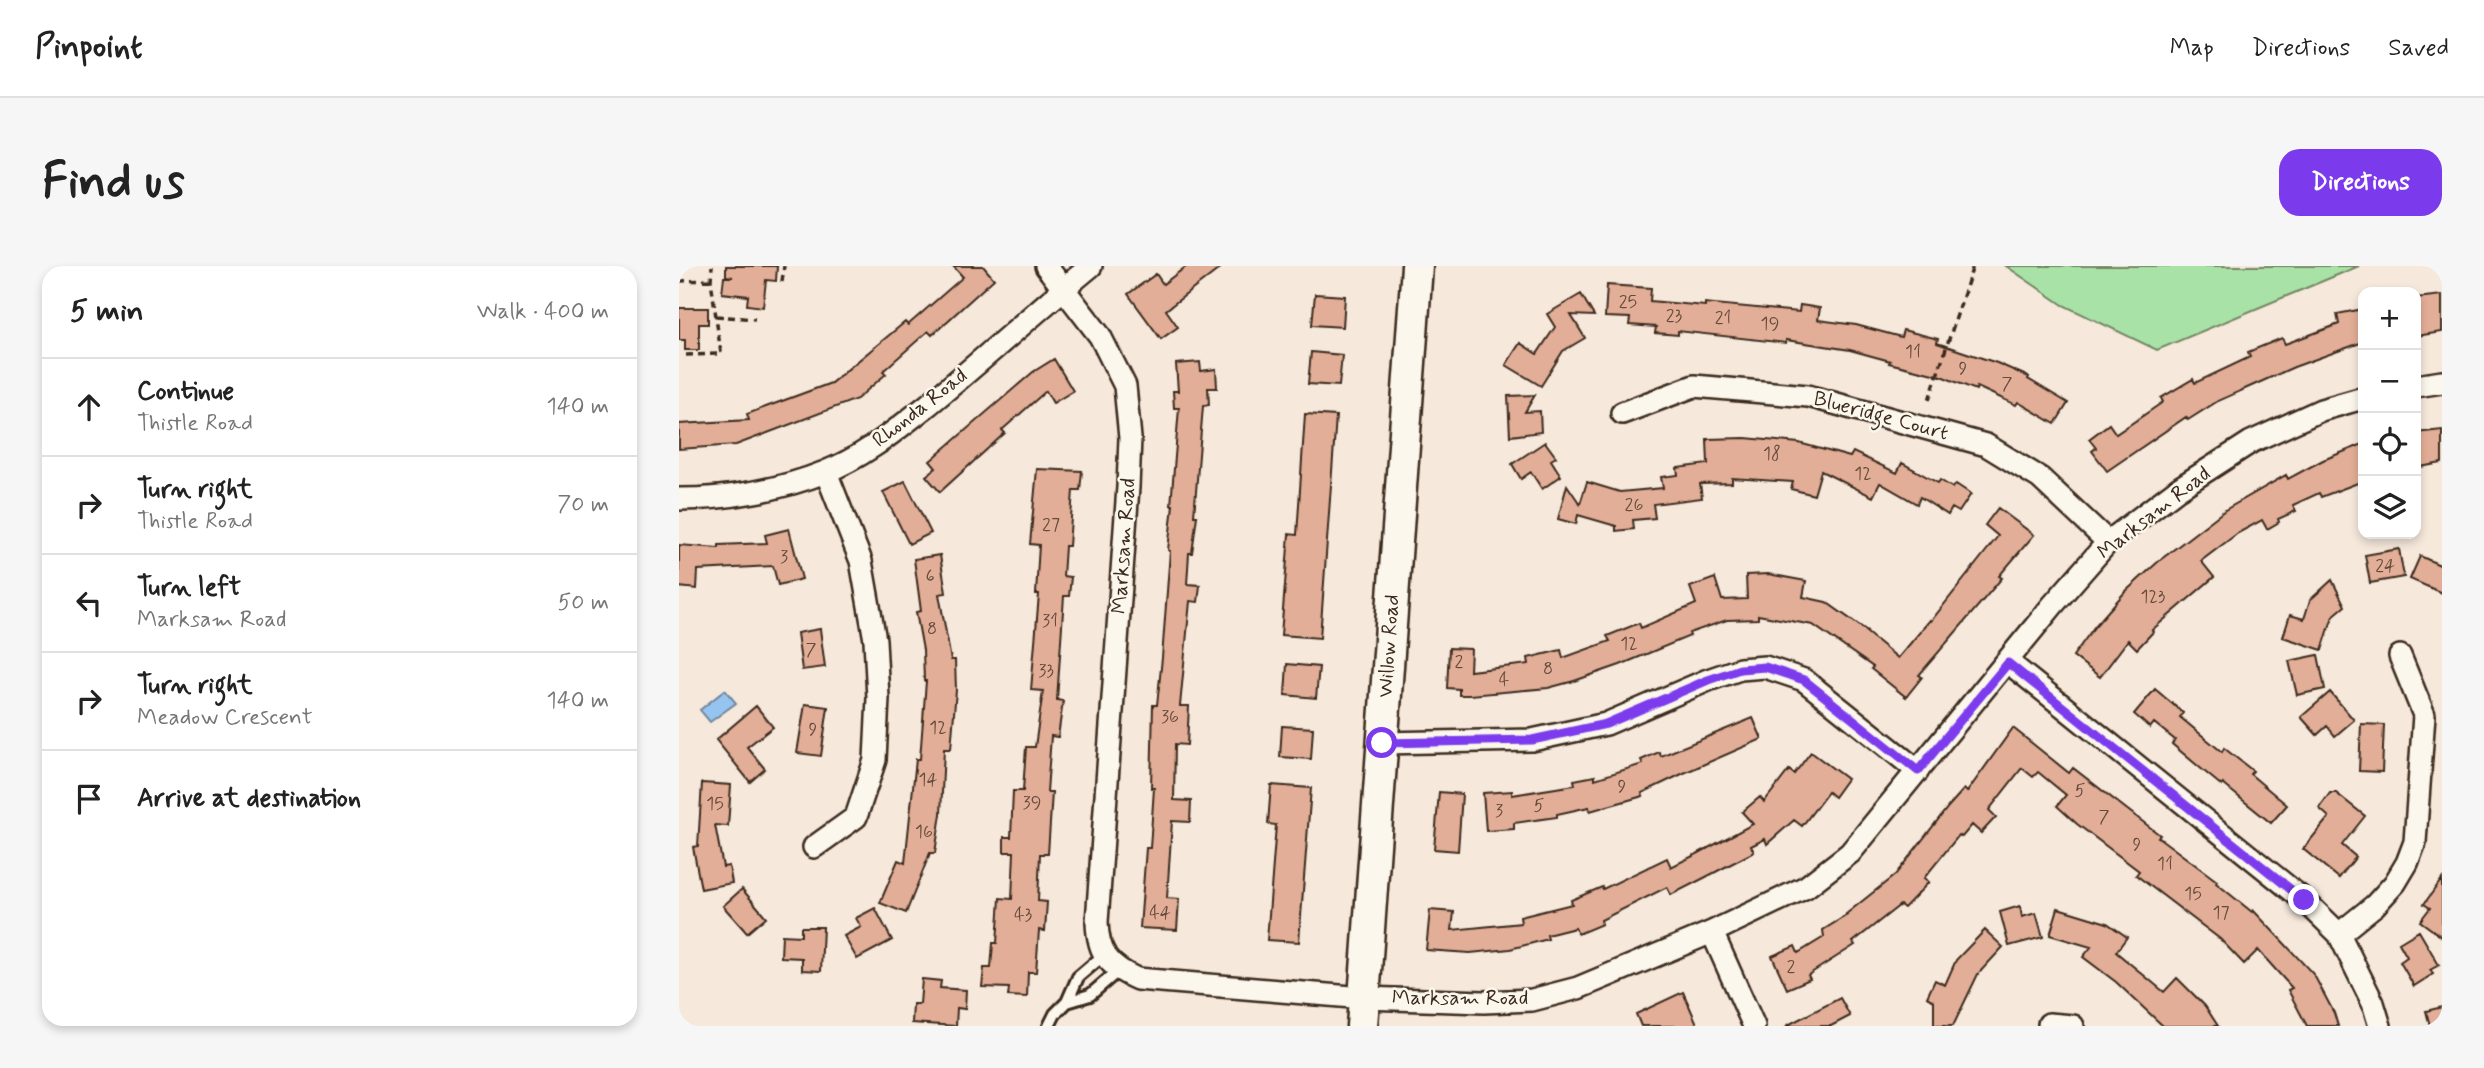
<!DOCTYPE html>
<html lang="en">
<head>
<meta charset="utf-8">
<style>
	:root { --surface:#fff; --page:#f6f6f6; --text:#222; --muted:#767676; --line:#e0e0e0; --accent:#7c3aed }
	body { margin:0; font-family:Mynerve,sans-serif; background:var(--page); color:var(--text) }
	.controls { position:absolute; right:21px; top:21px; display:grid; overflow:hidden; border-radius:14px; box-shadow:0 4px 10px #0003 }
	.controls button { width:63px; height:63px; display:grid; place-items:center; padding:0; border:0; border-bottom:2px solid var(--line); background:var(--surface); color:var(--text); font:35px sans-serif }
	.stop { position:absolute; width:21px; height:21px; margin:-16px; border:5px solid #7c3aed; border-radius:50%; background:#fff }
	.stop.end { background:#7c3aed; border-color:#fff; box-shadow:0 2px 7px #0008 }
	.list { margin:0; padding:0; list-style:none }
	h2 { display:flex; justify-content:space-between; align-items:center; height:91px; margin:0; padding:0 28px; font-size:30px }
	h2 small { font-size:23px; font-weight:400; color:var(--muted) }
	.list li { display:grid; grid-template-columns:46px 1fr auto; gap:21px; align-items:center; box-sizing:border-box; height:98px; padding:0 28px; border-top:2px solid var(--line) }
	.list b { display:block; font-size:26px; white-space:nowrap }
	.list p { margin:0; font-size:23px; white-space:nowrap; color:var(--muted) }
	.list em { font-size:23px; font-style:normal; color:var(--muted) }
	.icon { flex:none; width:38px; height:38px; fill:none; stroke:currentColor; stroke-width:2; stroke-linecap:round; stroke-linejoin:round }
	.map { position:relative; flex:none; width:1763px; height:760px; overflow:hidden; border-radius:21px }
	header { display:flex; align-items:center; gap:42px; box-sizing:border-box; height:98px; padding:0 35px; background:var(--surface); border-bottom:2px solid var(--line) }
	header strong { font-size:33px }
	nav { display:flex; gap:38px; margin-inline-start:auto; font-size:24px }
	.intro { display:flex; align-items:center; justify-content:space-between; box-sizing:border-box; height:168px; padding:0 42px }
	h1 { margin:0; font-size:49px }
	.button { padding:18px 32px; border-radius:21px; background:var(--accent); color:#fff; font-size:24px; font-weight:700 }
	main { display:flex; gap:42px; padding:0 42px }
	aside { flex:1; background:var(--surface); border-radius:21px; box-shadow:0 4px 10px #0003 }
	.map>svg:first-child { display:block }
</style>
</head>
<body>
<header>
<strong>Pinpoint</strong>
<nav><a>Map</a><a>Directions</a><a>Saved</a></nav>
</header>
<div class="intro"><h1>Find us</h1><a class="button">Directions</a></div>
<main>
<aside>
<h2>5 min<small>Walk · 400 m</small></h2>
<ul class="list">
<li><svg class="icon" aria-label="ahead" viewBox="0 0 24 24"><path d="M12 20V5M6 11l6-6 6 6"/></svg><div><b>Continue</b><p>Thistle Road</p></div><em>140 m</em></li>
<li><svg class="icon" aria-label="right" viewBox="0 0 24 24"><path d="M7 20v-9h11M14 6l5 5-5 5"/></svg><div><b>Turn right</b><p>Thistle Road</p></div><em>70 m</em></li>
<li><svg class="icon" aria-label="left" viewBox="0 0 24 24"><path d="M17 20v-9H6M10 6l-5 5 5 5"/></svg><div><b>Turn left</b><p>Marksam Road</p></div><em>50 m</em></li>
<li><svg class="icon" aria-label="right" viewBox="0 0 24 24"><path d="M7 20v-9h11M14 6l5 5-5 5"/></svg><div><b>Turn right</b><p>Meadow Crescent</p></div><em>140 m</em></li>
<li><svg class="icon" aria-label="arrive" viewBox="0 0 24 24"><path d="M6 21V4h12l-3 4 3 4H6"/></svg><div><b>Arrive at destination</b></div></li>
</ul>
</aside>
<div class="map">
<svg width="1763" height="760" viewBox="0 0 1763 760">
	<rect width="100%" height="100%" fill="#f6e8db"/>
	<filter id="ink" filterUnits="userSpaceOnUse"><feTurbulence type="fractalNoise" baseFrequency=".0143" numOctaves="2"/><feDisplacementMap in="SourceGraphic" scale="14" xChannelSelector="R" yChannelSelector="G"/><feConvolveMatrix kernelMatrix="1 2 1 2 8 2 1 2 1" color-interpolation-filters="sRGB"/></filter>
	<g filter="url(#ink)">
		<path fill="#a9e2a7" stroke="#728662" stroke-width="2" d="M1327,0h353l-202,84 -94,-45z"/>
		<path fill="#96c4f1" stroke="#72869d" stroke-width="2" d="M46,424l11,13 -26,19 -10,-12z"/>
		<path fill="#e3ae97" stroke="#3b2a1e" stroke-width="2" d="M47,0h51l-1,15 -10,-1 -3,27 -16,-2 1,-9 -26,-3 2,-16h9l-7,-1z
			M274,0h30l11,13 -62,56 -4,-4 -45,40 3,3 -29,25 -121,46 -57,4v-25l70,-4 -2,-6 84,-31 74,-61 3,3 55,-48z
			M508,0h36l-57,44 12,17 -17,12 -33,-45 28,-20 7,10z
			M928,19l44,3 -1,13 55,5v-3l94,9 1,-7 20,3 -2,12 38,5 45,12 2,-7 35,9 -1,4 60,20 32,14 -1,2 40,24 -13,21 -37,-22 -2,3 -39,-18 -1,3 -35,-14 -52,-13 1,-2 -40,-11 -64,-10v3l-108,-12v4l-23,-2 1,-6 -27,-2 1,-7 -25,-1z
			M636,28l30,2 -2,31 -31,-2z
			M902,28l13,22 -23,-1 14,23 -22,13 -22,35 -35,-21 14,-22 17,11 18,-27 -8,-13z
			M1763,29v37l-26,4v-38z
			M0,42h29v16h-9v26h-14v-10h-6z
			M1684,43v33l-69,25 -76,34 -30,19 -2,-3 -79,54 -15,-20 4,-3 -7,-9 20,-15 7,10 47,-32 -2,-4 32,-19 2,4 55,-26 -2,-5 34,-14 3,6 54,-20 -2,-10z
			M632,86l31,3 -3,31 -31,-2z
			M375,93l19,32 -20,12 -7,-12 -44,39 3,3 -65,59 -14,-16 10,-8 -6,-7 103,-89z
			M521,96l1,9 15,-2 1,19h-9l1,17 -6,1 -9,110h3l-5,37h-3l-2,31 13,1 -2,17 -8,-1 -10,105h9l-2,39 -12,-1 -1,56 17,1 -1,21 -18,-1 -5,77 12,1 -2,31 -37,-2 6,-80h4l4,-60h-3l2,-83h4l5,-47 8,-107 -2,-1 5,-45h-2l8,-97h-5l-1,-17h5l-2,-27z
			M856,129l-10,17 15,-1 1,21 -31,4 -2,-40z
			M626,148l31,2 -16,222 -39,-3 8,-101 8,1z
			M1763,164v33l-22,4 -2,-7 -2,1v-28z
			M1066,172l54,5 51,14 3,-5 44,21 5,-10 36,20 2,-3 13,8 3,-4 15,10 -12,18 -7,-4 -4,7 -28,-18 -3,7 -37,-21 -7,14 -52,-26 -7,24 -23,-6 2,-7 -61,-4v5l-32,1 2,14 -49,6 2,14 -22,2 1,9 -18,2v-5l-38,-11 -2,9 -18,-5 9,-34 13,19 7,-22 33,10 43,-4 -2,-11 17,-2 -1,-7 31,-4 -1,-25z
			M866,176l11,15 -5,3 10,16 -19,13 -11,-17 -10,7 -9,-15z
			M1684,178v37l-42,16 -2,-4 -26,12 3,6 -18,8 1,3 -12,7 -5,-9 -24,13 -37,28 13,16 -62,53 1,2 -16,17 -9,-9 -28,37 -27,-21 22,-30 30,-34 35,-32 65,-50 61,-35 2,4 35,-19z
			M358,203l45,2 -2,19h-7l-4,56h-4l-2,30 8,1 -2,19h-5l-7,104 6,1 -5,36 -7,-1 -4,56h5l-4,62h-8l-2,47 9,1 -2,29 -6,-1 -3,42h-8l-1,25 -19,-1 1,-8 -27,-1 2,-19h7l2,-25h4l3,-45 12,1 2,-47h-10v-15h7l2,-46h10l3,-44h9l8,-56 -12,-1 8,-96h-3l3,-49 -9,-1z
			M226,215l26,52 -22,11 -26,-52z
			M1319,242l36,27 -35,41 3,2 -83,97 3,2 -16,20 -35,-28 2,-2 -60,-42 -55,-10v4l-31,1 -38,13 1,3 -70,29 -46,16 -26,7 -78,7h-11v-6l-12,-1 2,-40 22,1 -1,22 59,-7 -1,-6 33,-8 2,8 47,-17 -3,-5 32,-13 2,5 55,-24 -6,-17 25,-9 7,22 25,-1 -1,-24 22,-1 38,7 -3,16 23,5 41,29 -1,1 32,26 32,-38 1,1 67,-85 -13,-11z
			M110,263l13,50 -24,6 -5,-19 -75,4 -1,19 -18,-2v-42l40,3v-3l48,-2 -2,-8z
			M1720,283l5,28 -34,6 -5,-28z
			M261,289l6,38 -7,1 12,66h4l1,30 -5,59h-7l-3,65 -6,39h-5l-24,60 -26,-10 18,-43 7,3 11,-104h4l6,-78h-2l-1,-31 -7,-38 5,-1 -7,-52z
			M1741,290l22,10v27l-32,-14z
			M1653,314l13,26 -12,10 -11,34 -39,-13 7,-22 14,4 6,-19z
			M141,363l5,38 -23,3 -5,-37z
			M1639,389l7,34 -28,6 -8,-34z
			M608,398l32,3 -3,31 -31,-3z
			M1476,423l28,24 -3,4 42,35 2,-4 29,23 -3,3 37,31 -16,18 -48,-39 -1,2 -17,-14 -33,-28 3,-4 -21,-17 -4,5 -16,-14z
			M1651,426l24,28 -19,16 -8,-10 -10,9 -16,-18z
			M126,438l23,3 -7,49 -24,-3z
			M77,440l17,21 -26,20 18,22 -15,13 -34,-42z
			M1074,452l9,21 -78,34 -42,20 1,3 -53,15 -1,-4 -32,7v3l-43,6v6l-28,2 -3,-38 29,-2v4l63,-10 -1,-5 21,-4v3l48,-15 -2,-4 18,-8 2,4z
			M1682,458l23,1 -2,47 -23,-1z
			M603,460l31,2 -2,31 -31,-2z
			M1334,462l56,45 4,-5 87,67 -2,2 59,44 -1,2 36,29 1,-2 61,65 20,38 4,13h-31l-19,-36 4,-2 -34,-38 -14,14 -24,-25 -84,-64 3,-4 -62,-47 -20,-18 9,-11 -28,-23 -5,5 -11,-9 -33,42 7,7 -15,16 -9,-8 -10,12 -3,-2 -35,43 5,4 -25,26 -4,-3 -47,37 2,3 -47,30 2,4 -23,10 -15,-33 23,-10 3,7 26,-16 -1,-7 24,-15 -1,-1 49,-39 53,-68 16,-18 3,3z
			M1132,486l36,27 -13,18 -6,-5 -26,34 -8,-6 -27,24 -2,-5 -14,7 3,6 -48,25 -35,18 -4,-8 -66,33 1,4 -24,10 -3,-6 -28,7 1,4 -38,10 -40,4 -44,-3 4,-40 24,2 -2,18 69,-7 -1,-6 52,-13 -1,-4 31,-13 1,2 64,-31 4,9 26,-13 56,-30 -11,-12 18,-15 4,5 25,-32 5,4z
			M23,517l29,2 -3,41 -13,-1 8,42 6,-1 3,17 -31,6 -8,-42 5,-1z
			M592,519l40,3 -12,154 -32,-2 9,-115 -8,-1z
			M760,526l23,2 -4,57 -24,-2z
			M1651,527h6l29,23 -23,29 14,12 -17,21 -36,-29 26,-32 -10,-9z
			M1763,613v58l-22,-16 10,-13 -6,-4z
			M63,623l24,28 -19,16 -24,-27z
			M1341,640l2,11 14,-4 7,24 -34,9 -9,-34z
			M196,642l17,32 -35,19 -13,-23 17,-9 -5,-9z
			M1379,642l49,15 20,14 -11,15 48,40 13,-14 28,28 13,20h-55l-47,-44 -33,-25 8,-10 -41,-12z
			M122,661h22l-2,44 -19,-1v-12l-21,-1 1,-22 19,1z
			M1306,664l18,17 -25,27 -25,52h-19v-25l-7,-4 8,-17 10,5 11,-25z
			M1740,665l20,34 -9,5 3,4 -19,12 -14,-24 7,-5 -8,-14z
			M243,713l19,2 -1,7 26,2 -1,19 -8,-1 -1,18 -44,-3 1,-19h7z
			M1004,726l15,34h-57l-5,-12z
			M1161,732l10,18 -19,10h-45z
			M1763,741v19h-12l-4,-15z"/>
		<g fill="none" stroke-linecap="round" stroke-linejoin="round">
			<defs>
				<path id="lane" d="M388,736l23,-7 29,-25
					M370,760l6,-12 12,-12 11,-25 27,-23"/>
				<path id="street" d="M367,0l54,70 25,50 5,52 -2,49 -31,435c1,31 11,44 40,57l227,19 120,4 48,-2 46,-12 134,-56 94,-45 44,-34 202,-247 56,-64 70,-53 73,-47 70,-32 42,-12
					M1737,120l26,-4
					M943,147l72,-27 114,10 178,49 54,33 68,64
					M0,233c48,0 101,-9 146,-27 39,-15 71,-42 103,-67 55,-45 108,-94 163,-139
					M1329,396l296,238 35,34 34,69 7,23
					M703,477l150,-3 74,-16 102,-44 32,-11 25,-2 39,13 114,91
					M135,581l42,-30 19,-57 3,-62 -3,-58 -14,-79 -35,-89
					M1033,666l42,94
					M1660,668l36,-29 20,-22 12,-20 8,-21 9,-127 -24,-59
					M1370,758l24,2"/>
				<path id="secondary" d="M683,760l55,-760"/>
			</defs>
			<use href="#lane" stroke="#3b2a1e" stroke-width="16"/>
			<use href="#street" stroke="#3b2a1e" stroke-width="26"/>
			<use href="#secondary" stroke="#3b2a1e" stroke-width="35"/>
			<path stroke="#3b2a1e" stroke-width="3.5" stroke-dasharray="7 5" stroke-linecap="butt" d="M0,15l32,-1
				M103,16l2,-16
				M37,50l39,3
				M7,89l35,-1 -10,-74 1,-14
				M1250,134l44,-134"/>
			<use href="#lane" stroke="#fbf7ec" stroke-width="10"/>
			<use href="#street" stroke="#fbf7ec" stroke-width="21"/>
			<use href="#secondary" stroke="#fbf7ec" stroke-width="30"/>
		</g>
	</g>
	<g fill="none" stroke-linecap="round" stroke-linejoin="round" filter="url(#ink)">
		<path stroke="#7c3aed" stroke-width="9" d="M703,477l150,-3 74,-16 102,-44 32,-11 25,-2 39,13 114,91 90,-108 296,237"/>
	</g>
	<g text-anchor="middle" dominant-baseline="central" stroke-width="5" stroke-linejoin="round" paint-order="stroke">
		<g font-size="18" fill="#654b3c">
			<text x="949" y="36">25</text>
			<text x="995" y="50">23</text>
			<text x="1044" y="52">21</text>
			<text x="1091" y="58">19</text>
			<text x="1234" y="86">11</text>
			<text x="1284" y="103">9</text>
			<text x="1328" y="118">7</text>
			<text x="1093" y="188">18</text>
			<text x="1184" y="208">12</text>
			<text x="955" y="239">26</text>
			<text x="372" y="259">27</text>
			<text x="105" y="291">3</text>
			<text x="1706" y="300">24</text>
			<text x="251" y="310">6</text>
			<text x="1474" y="331">123</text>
			<text x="371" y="355">31</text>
			<text x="253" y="363">8</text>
			<text x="950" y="378">12</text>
			<text x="132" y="384">7</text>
			<text x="780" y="396">2</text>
			<text x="869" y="403">8</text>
			<text x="367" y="405">33</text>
			<text x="825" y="414">4</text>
			<text x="491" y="451">36</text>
			<text x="259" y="462">12</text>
			<text x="134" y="464">9</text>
			<text x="249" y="514">14</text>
			<text x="943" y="521">9</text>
			<text x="1401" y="525">5</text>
			<text x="353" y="537">39</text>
			<text x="36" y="538">15</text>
			<text x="860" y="540">5</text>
			<text x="820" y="545">3</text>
			<text x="1425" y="551">7</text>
			<text x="245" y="566">16</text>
			<text x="1458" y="579">9</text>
			<text x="1486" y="598">11</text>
			<text x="1514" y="628">15</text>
			<text x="481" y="647">44</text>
			<text x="1542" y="647">17</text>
			<text x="344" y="649">43</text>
			<text x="1112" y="701">2</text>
		</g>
		<g font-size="21" fill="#3b2a1e" stroke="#fbf7ec">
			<text transform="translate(241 142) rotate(-38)">Rhonda Road</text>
			<text transform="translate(1202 150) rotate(15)">Blueridge Court</text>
			<text transform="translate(1475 247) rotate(-38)">Marksam Road</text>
			<text transform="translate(445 280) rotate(-86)">Marksam Road</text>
			<text transform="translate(710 380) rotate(-86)">Willow Road</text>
			<text x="781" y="732">Marksam Road</text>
		</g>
	</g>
</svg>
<div class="controls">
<button>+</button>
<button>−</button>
<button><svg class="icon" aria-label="locate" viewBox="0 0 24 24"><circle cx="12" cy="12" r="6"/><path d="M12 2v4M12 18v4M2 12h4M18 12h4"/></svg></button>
<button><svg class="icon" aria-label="layers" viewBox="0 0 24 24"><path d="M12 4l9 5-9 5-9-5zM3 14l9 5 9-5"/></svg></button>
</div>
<div class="stop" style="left:703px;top:477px"></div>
<div class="stop end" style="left:1625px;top:634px"></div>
</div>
</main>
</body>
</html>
